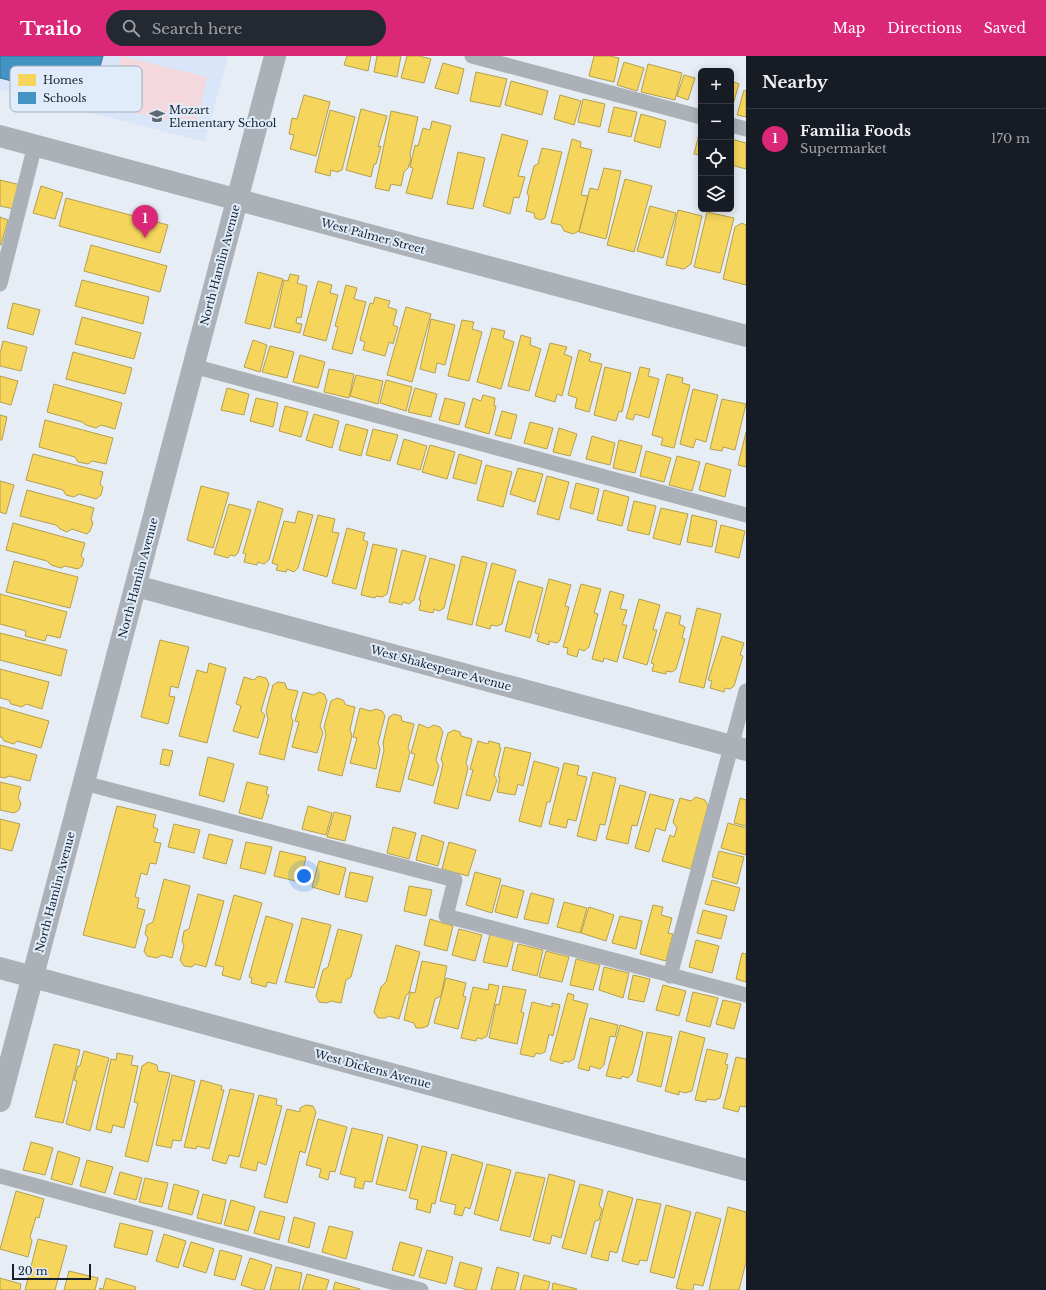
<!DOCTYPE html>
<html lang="en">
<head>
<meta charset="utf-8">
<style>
	:root { --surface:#171b24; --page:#242831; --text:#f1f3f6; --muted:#9ea1a6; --line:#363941; --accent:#db2777 }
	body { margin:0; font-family:"Libre Baskerville",serif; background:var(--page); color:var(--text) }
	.controls { position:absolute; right:12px; top:12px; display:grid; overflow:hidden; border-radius:6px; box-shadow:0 2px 10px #0003 }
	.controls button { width:36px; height:36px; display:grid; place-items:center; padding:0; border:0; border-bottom:1px solid var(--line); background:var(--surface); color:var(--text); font:20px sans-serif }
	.scale { position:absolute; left:12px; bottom:10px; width:79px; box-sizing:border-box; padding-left:4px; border:2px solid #16202d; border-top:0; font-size:11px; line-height:14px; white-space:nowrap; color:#16202d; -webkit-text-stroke:3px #e1ecfb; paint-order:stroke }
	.you { position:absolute; left:304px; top:820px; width:14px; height:14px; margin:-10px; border:3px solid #fff; border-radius:50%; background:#1a73e8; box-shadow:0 0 0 6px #1a73e833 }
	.badge { display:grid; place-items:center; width:26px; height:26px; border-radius:50%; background:var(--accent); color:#fff; font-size:13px; font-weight:700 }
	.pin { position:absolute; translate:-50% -33px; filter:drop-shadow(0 1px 2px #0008) }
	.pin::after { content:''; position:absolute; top:21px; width:14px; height:12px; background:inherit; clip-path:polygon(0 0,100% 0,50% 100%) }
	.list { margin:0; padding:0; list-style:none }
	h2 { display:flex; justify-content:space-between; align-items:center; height:52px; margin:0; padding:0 16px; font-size:17px }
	h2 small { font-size:13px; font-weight:400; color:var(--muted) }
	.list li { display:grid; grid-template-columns:26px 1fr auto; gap:12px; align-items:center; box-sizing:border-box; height:60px; padding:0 16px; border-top:1px solid var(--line) }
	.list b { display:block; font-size:15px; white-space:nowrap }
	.list p { margin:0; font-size:13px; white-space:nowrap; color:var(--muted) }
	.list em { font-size:13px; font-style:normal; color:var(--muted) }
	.icon { flex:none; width:22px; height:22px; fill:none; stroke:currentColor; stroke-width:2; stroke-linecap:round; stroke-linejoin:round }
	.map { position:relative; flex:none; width:746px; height:1234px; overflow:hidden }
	header { display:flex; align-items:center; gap:24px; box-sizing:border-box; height:56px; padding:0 20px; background:var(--accent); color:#fff }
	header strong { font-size:19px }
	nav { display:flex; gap:22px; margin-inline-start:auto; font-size:14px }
	.search { width:280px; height:36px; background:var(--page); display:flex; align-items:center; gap:10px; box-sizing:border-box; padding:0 14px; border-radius:22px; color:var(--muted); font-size:15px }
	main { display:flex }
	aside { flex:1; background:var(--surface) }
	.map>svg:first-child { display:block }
</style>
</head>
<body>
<header>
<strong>Trailo</strong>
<div class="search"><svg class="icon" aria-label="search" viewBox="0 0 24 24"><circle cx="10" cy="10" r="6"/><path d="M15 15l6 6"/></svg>Search here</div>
<nav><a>Map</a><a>Directions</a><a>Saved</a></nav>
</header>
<main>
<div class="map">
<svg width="746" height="1234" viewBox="0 0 746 1234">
	<rect width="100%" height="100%" fill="#e7edf5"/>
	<path fill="#d9e6f9" d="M0,0h228l-23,86 -205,-52z"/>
	<path fill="#f3d8dd" d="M121,0l86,21 -12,51 -86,-22z"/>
	<path fill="#f6d55c" stroke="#b39f4e" d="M347,0h24l-3,15 -24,-6z
		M377,0h24l-4,21 -23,-5z
		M407,0h12l12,3 -7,24 -23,-5z
		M594,0h16l9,2 -5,24 -25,-6z
		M624,6l20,6 -7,23 -20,-6z
		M443,7l21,6 -6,25 -23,-6z
		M648,8l34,9 -7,27 -34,-8z
		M476,16l31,7 -7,28 -30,-6z
		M684,19l11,3 -7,22 -11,-4z
		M511,25l37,10 -6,24 -37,-10z
		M731,25l8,3 -8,27z
		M744,34l2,1v26l-9,-2z
		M304,39l26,7 -14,54 -26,-7 4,-14 -5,-1 3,-16 5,1z
		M560,39l21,6 -7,24 -20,-6z
		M583,43l22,5 -5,23 -22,-5z
		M614,51l23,5 -6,25 -23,-5z
		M361,53l26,7 -9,31 3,-1 -5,18h-2l-3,13 -25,-7z
		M330,54l25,7 -13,53 -5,2 -6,-2 -1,6 -15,-4z
		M391,55l27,6 -8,37 1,5 -3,9 -4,4 -3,14 -10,-2 -2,7 -14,-3z
		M641,58l25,7 -6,27 -26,-7z
		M432,65l19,5 -19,73 -26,-6 7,-25 -3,-1 5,-22 3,1 5,-18 7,2z
		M700,74h1v25l-7,-1z
		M502,78l26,7 -10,35 7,1 -6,21 -5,-1 -4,17 -27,-8z
		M572,83l9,3 -1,5 12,3 -11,45 7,1 -9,35 -6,3 -9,-3 -3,-6 -10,-2z
		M731,83l15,4v26l-15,-4z
		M542,92l20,4 -17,66 -4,2 -6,-2 -1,-5 -8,-2 3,-14 -2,-4 7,-27 4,-2z
		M458,96l27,6 -12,51 -26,-5z
		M604,112l17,3 -15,68 -27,-7 11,-44 8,2z
		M625,123l27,7 -18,66 -27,-7z
		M0,124l21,5 -7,24 -14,-3z
		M41,130l22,7 -8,26 -22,-6z
		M66,142l102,27 -8,28 -101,-27z
		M650,150l26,7 -13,45 -26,-7z
		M678,154l24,6 -11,48 -7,5 -18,-4z
		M707,156l27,6 -14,55 -26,-6z
		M0,161l8,3 -7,25h-1z
		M742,167l4,2v60l-23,-6 12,-52z
		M91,189l76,21 -7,26 -76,-21z
		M258,216l25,7 -13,50 -25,-6z
		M290,218l9,2 -2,7 10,3 -6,32 -4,-1 -1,6 6,1 -2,9 -26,-6 10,-47 4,1z
		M82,224l67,17 -6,27 -68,-18z
		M318,225l14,4 -2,8 8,2 -12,46 -23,-6z
		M346,229l11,3 -3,11 12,3 -14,52 -20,-5 6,-22 -3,-1z
		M375,241l15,4 -2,6 9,3 -4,15 5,2 -5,17 -4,-2 -4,14 -22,-6 2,-8 -5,-2 10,-37 3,1z
		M13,247l27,7 -7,25 -26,-7z
		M406,251l25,7 -19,68 -25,-7z
		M82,261l59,16 -7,26 -59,-15z
		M431,263l24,6 -10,40 -8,-2 -2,10 -15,-4z
		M462,264l12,2 -2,7 10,3 -13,49 -21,-5z
		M492,272l13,3 -2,7 11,4 -13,47 -24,-7z
		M521,279l10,3 -1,7 11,4 -12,42 -21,-5z
		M253,284l14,5 -7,27 -16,-5z
		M3,285l24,6 -6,24 -21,-5v-12z
		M550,287l17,4 -3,7 8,3 -10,39 -5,-2 -2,8 -20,-6z
		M270,290l24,6 -7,26 -25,-6z
		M579,294l12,4 -2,7 13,3 -13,48 -14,-4 2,-10 -9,-3z
		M73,296l59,16 -7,26 -59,-15z
		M300,299l25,7 -7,26 -25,-6z
		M605,311l26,6 -9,39 -3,-1 -3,10 -22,-6z
		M640,311l10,2 -2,7 11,3 -10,39 -14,-4 -2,6 -7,-2z
		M329,313l25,5 -5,24 -25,-6z
		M667,318l16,4 -1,5 8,2 -16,63 -13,-3 2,-7 -11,-3z
		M356,319l27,6 -5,23 -28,-8z
		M0,320l18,5 -7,24 -11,-3z
		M386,324l26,7 -6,24 -26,-8z
		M54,328l68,19 -7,26 -14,-4 -5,3 -10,-3 -4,-3 -35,-10z
		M227,332l22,6 -5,21 -23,-5z
		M415,332l22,6 -6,23 -23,-5z
		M693,333l25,6 -12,47 -10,-3 -3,9 -13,-4z
		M483,339l12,3 -1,8h2l-7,28 -24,-7 8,-29 8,3z
		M256,342l22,5 -5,24 -23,-6z
		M445,342l20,5 -6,22 -20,-5z
		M722,343l24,5 -11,46 -12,-3 -1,4 -12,-2z
		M285,350l23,6 -7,25 -22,-6z
		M502,355l15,4 -6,24 -16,-4z
		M314,358l25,7 -7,27 -26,-8z
		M0,359l7,2 -5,23h-2z
		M45,364l68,18 -7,26 -14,-3 -4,3 -10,-2 -3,-5 -36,-10z
		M530,366l23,6 -6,21 -23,-6z
		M346,368l22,6 -7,26 -22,-6z
		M559,372l18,6 -7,22 -17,-4z
		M373,373l25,6 -8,26 -24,-6z
		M746,376v35l-8,-2z
		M592,380l23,7 -5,22 -24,-6z
		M404,383l23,7 -7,24 -23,-6z
		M619,384l23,6 -7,27 -22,-5z
		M430,389l25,7 -8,27 -25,-7z
		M646,395l25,7 -7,24 -24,-6z
		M33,398l70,18 -3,12 3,3 -2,8 -5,4 -17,-5 -5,3 -8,-2 -3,-5 -37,-10z
		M459,398l23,7 -6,23 -23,-6z
		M677,400l23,6 -8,29 -23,-6z
		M706,407l25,7 -6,27 -26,-7z
		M486,409l26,7 -9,35 -26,-7z
		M518,412l25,6 -8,28 -25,-8z
		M547,420l22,6 -10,38 -22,-6z
		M0,425l14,4 -8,29 -6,-2z
		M576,427l23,6 -6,25 -23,-6z
		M201,430l28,7 -16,55 -26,-8z
		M27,434l67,18 -3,11 2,4 -3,8 -3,3 -15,-5 -5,3 -7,-3 -4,-4 -36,-9z
		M604,434l25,7 -7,29 -25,-6z
		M258,445l25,8 -14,51 -5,4 -6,-2 -1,3 -13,-3 2,-8 -3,-1z
		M634,445l22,5 -7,29 -22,-5z
		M229,448l22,6 -13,43 -3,3 -5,-1 -2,3 -14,-4z
		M661,452l27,6 -8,31 -27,-7z
		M298,455l15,4 -15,53 -4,4 -7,-3 -1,3 -10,-2 2,-5 -6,-2 12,-42 11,2z
		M318,459l17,4 -3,13 7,1 -12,44 -24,-7z
		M692,459l25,6 -5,26 -25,-5z
		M13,467l72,20 -4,13 3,3 -2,7 -4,3 -13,-3 -4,2 -10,-3 -4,-4 -41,-11z
		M721,469l24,6 -6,27 -24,-6z
		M347,472l18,5 -2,7 5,2 -12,47 -24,-6z
		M373,488l24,5 -10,45 -5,3 -6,-1 -1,2 -14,-3z
		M402,494l24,6 -12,44 -5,4 -6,-2 -1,3 -13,-3z
		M462,500l25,7 -15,62 -25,-6z
		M430,502l25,7 -11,43 -5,3 -5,-2 -1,4 -14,-3 2,-9 -2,-1z
		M14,505l64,16 -8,31 -64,-16z
		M492,507l24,7 -14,54 -5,2 -6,-1 -1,4 -14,-4z
		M549,523l22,6 -6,21 4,1 -9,33 -3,3 -8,-2v4l-12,-4 2,-7 -4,-1z
		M518,525l25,7 -13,50 -25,-7z
		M581,528l20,5 -7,24 4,1 -9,33 -5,4 -5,-2 -2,8 -10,-3 1,-6 -5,-1z
		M610,535l14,4 -4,14 7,1 -5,15h5l-10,37 -13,-4 -1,4 -11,-3z
		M0,538l67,18 -7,26 -13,-3 -2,6 -20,-5 1,-5 -26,-7z
		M639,543l21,6 -7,25h4l-10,35 -24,-7z
		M697,552l24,6 -17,74 -25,-6z
		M666,556l15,4 -2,8 6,3 -3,11 3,1 -9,30 -4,3 -6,-1v3l-14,-3 2,-7 -3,-1z
		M0,577l67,17 -6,26 -61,-16z
		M722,580l22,7 -4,12 3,1 -9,30 -4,3 -5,-1 -1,4 -14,-4 2,-7 -4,-1z
		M160,584l29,7 -11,41 -7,-2 -2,10 6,1 -7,27 -27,-7z
		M209,607l17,5 -19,75 -28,-7 18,-66 10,3z
		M0,613l49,13 -7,27 -16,-5 -4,3 -11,-3 -2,-4 -9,-2z
		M258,620l8,2 3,6 -8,27 4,4 -7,23 -25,-7 8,-25 -5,-2 8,-27 10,3z
		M278,626l7,1 2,6 11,2 -7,25 2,6 -9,38 -25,-6 9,-35 -2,-8 7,-26z
		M303,636l11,3 5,-3 5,2 3,7 -7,25 3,7 -6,20 -25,-6 7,-25 -4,-1z
		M337,642l6,2 3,5 9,2 -5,23 2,6 -10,40 -24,-6 8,-36 -2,-7 7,-26z
		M0,651l49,14 -8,27 -24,-7 -3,3 -10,-3 -2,-4h-2z
		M360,652l10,3 6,-2 6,2 3,5 -7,27 2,6 -4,20 -26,-6 7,-25 -4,-1z
		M394,658l7,2 1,5 12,3 -6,24 2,4 -10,40 -24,-5 8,-37 -1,-7 6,-26z
		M419,668l9,4 6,-3 6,2 3,5 -7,28 3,6 -6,20 -25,-7 7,-25 -4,-1z
		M454,674l6,2 1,4 11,3 -6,24 2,5 -10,41 -24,-6 9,-39 -2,-5 7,-26z
		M478,685l10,3 1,-3 11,3 -1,3 2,1 -7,27 3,5 -7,21 -24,-6 7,-25 -3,-1z
		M0,689l37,10 -7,26 -21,-5 -4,2 -5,-1z
		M505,691l26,6 -8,33 -5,-2 -3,11 -18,-3 3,-15h-2z
		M163,693l10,2 -4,15 -9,-2z
		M208,701l26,7 -10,38 -25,-7z
		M534,705l25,7 -9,34h-3l-6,25 -22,-6z
		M564,707l15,3 -2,9 10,2 -11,44 -8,-2 -2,9 -17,-4z
		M593,716l23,6 -11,47 -5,-1 -4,17 -19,-5z
		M0,726l21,5 -3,11 3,5 -2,7 -5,3 -14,-3z
		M247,726l21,5 -2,7 3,1 -7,24 -23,-6z
		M620,729l26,7 -9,34 -5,-1 -4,19 -22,-5z
		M650,738l24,6 -9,31 -9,-3 -7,24 -14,-4z
		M696,741l9,3 3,6 -17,63 -29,-8 8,-26 4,2 3,-9 -4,-6 7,-24 11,3z
		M740,742l6,2v26l-12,-3z
		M117,750l39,9 -3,12 5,2 -4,13 7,1 -5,21 -6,-1 -3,12 -6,-2 -6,24 4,1 -2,10 8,2 -10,38 -52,-13z
		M308,750l24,7 -6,22 -24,-6z
		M334,756l17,4 -6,25 -18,-4z
		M0,763l20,5 -8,27 -12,-3z
		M728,767l18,5v27l-25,-7z
		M174,768l26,6 -6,23 -26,-6z
		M393,771l23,6 -7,26 -22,-6z
		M209,778l24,6 -7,24 -23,-6z
		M422,779l22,7 -6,24 -22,-6z
		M246,786l26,5 -7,27 -25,-6z
		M449,786l27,8 -8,26 -26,-7z
		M280,795l26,6 -6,25 -26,-6z
		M719,795l25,6 -7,27 -25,-7z
		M319,805l27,7 -7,27 -27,-8z
		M350,816l23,5 -6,25 -22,-5z
		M475,816l26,7 -9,34 -26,-8z
		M164,823l26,7 -18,72 -10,-3 -5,3 -10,-2 -3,-5 4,-13 -3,-4 2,-9 6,-3z
		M712,824l28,8 -6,23 -29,-7z
		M502,829l22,6 -7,27 -22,-6z
		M409,830l23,4 -6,26 -22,-5z
		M531,837l23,6 -6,25 -24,-5z
		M198,838l26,7 -18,66 -11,-3 -3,3 -8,-1 -4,-6 4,-14 -2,-5 2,-10 5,-2z
		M234,839l28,8 -22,77 -18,-5 2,-8 -9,-2z
		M564,846l23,6 -7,25 -23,-6z
		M653,849l10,2 -2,8 11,3 -4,15 5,1 -7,27 -26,-7z
		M589,851l25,8 -8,26 -25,-8z
		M703,854l24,6 -6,23 -24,-6z
		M266,860l27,8 -17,60 -9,-2 -1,5 -15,-4 1,-5 -3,-1z
		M620,860l22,5 -6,28 -24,-6z
		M302,862l29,7 -17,63 -29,-6z
		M430,863l23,7 -6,25 -23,-6z
		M338,873l24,6 -11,42 -5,3 -5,23 -10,-2 -4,2 -8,-1 -3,-6 7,-26 5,-3z
		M459,873l23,6 -7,26 -23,-6z
		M490,878l24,6 -7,27 -24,-5z
		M696,884l23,6 -7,27 -23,-6z
		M518,888l25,6 -6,26 -25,-6z
		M396,889l24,7 -11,41 -3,2 -7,24 -10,-3 -4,2h-7l-4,-6 7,-25 5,-5z
		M546,895l23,6 -7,25 -23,-5z
		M742,897l4,1v28l-10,-3z
		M576,903l24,6 -7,25 -23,-5z
		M422,905l25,5 -6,30 -6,3 -7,27 -6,2h-6l-2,-5 -10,-3 6,-28 5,1z
		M604,911l25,6 -6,25 -24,-8z
		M633,919l17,4 -6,23 -16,-3z
		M446,922l20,5 -3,13 3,1 -8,32 -24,-6z
		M489,928l10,2 -12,50 -5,3 -5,-1 -1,3 -15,-3 12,-51 15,3z
		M663,929l23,6 -7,25 -23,-6z
		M503,930l23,4 -5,22 3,1 -7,31 -28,-6 7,-34 3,1z
		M693,936l25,6 -8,29 -24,-6z
		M568,937l6,2 -1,5 15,4 -14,55 -5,3 -5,-1 -1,3 -13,-4z
		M723,944l18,4 -7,25 -18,-5z
		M532,946l20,5v-4l8,2 -7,31 -4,-2 -4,18 -5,2 -4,-1 -2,4 -14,-3z
		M590,962l28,7 -3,12 -5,-1 -6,29 -4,4 -10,-3 -1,5 -11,-3z
		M620,969l23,7 -11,42 -4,4 -6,-2 -1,3 -15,-3z
		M680,975l25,7 -13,53 -7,2 -6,-2v4l-14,-4z
		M647,976l25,5 -11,50 -24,-6z
		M54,988l26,6 -17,73 -28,-6z
		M707,993l21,5 -3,10 3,1 -8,33 -5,2 -8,-1 -1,3 -11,-2z
		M84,995l25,7 -19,73 -24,-7 11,-43 -3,-1 4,-14h2z
		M117,997l16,3 -2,9 7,1 -14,62 -11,-3 -2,8 -15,-4 15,-70 5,1z
		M736,1001l10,2v48l-6,-1 -2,6 -15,-4z
		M148,1006l9,3 1,6 12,2 -22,89 -23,-6 13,-53 -4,-1 8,-36z
		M172,1019l23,6 -14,60 -8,-1 -2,8 -15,-3z
		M201,1024l21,6 -1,4h3l-15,59 -12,-3 -1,3 -12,-2z
		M230,1033l24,5 -15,63 -10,-2 -3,9 -14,-4z
		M259,1039l18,4 -1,6 6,1 -16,59 -8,-3 -2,9 -16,-4z
		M306,1049l7,1 3,6 -11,41 -5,-2 -13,52 -23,-6 23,-88 13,3v-4z
		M318,1063l29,8 -12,45 -5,-1 -2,9 -9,-3 2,-8 -15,-4z
		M352,1072l31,7 -11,47 -7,-1 -2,8 -9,-2 2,-9 -16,-4z
		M388,1081l30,8 -12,46 -30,-7z
		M31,1086l22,6 -8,27 -22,-5z
		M422,1090l25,6 -12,52 -3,-1 -2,10 -14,-4 2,-9 -9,-2z
		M58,1095l22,7 -8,27 -21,-6z
		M452,1098l31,9 -13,46 -5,-2 -3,9 -8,-2 2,-9 -16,-4z
		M87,1104l26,7 -8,26 -25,-7z
		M487,1108l24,6 -13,51 -24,-7z
		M120,1116l22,6 -6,22 -22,-6z
		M516,1116l29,6 -15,59 -30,-7z
		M549,1118l26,7 -14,57 -9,-3 -2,9 -17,-4z
		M145,1122l23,5 -6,24 -23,-5z
		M174,1128l25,7 -7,24 -24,-6z
		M580,1128l23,6 -4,15 3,4 -3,11 -4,1 -9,33 -24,-6z
		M16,1135l28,8 -5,19 -3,-1 -6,20 2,4 -4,16 -28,-8z
		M608,1135l25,7 -16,55 -7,-2 -2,10 -17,-4z
		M203,1138l23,6 -5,24 -24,-6z
		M637,1143l24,5 -14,57 -7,-1 -2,5 -16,-4z
		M231,1144l24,7 -7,24 -24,-6z
		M666,1149l25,7 -17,66 -24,-6z
		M728,1151l18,5v50l-7,28h-30z
		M260,1155l25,6 -6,23 -25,-7z
		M696,1156l25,7 -18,67 -9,-2 -1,6h-9l-8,-2z
		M294,1161l21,6 -6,25 -21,-6z
		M120,1167l33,8 -6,24 -33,-8z
		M329,1170l24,6 -7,27 -24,-7z
		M164,1178l22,7 -8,27 -22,-7z
		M38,1183l29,7 -12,44h-30z
		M191,1186l23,7 -8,24 -23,-7z
		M400,1186l22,6 -8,28 -22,-6z
		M220,1194l22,6 -7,24 -21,-5z
		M427,1194l26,7 -7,27 -27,-7z
		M250,1202l22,7 -8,25h-7l-16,-5z
		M460,1206l22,6 -6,22h-8l-14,-4z
		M276,1211l26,6 -3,17h-29z
		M497,1211l22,6 -4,17h-24z
		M69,1215l29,7 -3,12h-31z
		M307,1218l22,6 -3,10h-24z
		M524,1219l26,7 -2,8h-28z
		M0,1222l21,6 -1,6h-20z
		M106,1222l30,9 -1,3h-36l1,-2 3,1z
		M335,1226l25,7v1h-27z
		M553,1227l24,6 -1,1h-24z"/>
	<path fill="#4393c3" stroke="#367096" d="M0,0h103l-6,21 -35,-10 -6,25 -56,-14z"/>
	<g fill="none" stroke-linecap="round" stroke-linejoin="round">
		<path stroke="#acb1b7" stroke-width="15" d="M472,0l229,61
			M731,69l15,4
			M0,228l35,-139
			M193,310l553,149
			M84,727l371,97 -9,36 300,79
			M670,920l76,-285
			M0,1120l421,114"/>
		<path stroke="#acb1b7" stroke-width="22" d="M0,80l746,200
			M136,530l610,164
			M0,912l746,202
			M0,1045l275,-1045"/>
	</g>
	<defs>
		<symbol id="school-bare" viewBox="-9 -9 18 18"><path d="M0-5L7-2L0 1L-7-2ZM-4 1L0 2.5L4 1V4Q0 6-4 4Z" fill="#5f6873" stroke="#e1ecfb" stroke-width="2.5" paint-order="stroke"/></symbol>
	</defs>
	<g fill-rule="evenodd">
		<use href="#school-bare" x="146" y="49" width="22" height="22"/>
	</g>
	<g text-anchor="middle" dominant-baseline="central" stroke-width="4" stroke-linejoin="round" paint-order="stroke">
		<g font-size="11" fill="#16202d" stroke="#e1ecfb" text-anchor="start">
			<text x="169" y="54">Mozart<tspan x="169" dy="13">Elementary School</tspan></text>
		</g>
		<g font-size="11" fill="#16202d" stroke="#e1ecfb">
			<text transform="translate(373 180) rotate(15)">West Palmer Street</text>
			<text transform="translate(220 209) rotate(-75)">North Hamlin Avenue</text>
			<text transform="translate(138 522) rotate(-75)">North Hamlin Avenue</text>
			<text transform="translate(441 612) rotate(15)">West Shakespeare Avenue</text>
			<text transform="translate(55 836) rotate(-75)">North Hamlin Avenue</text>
			<text transform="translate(373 1013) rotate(15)">West Dickens Avenue</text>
		</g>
	</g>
	<rect x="10" y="10" width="132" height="46" rx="6" fill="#e1ecfb" stroke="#a4afbd" stroke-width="1"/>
	<rect x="18" y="18" width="18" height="12" fill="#f6d55c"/>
	<rect x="18" y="36" width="18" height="12" fill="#4393c3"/>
	<g font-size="11" fill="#16202d">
		<text x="43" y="28">Homes</text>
		<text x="43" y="46">Schools</text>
	</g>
</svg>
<div class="controls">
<button>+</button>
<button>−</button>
<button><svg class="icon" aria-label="locate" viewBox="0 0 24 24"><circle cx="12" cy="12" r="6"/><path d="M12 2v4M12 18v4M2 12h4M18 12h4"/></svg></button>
<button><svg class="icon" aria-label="layers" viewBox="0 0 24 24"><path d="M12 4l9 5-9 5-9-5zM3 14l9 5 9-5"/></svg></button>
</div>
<div class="scale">20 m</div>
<div class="you"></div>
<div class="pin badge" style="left:145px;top:182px">1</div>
</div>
<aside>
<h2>Nearby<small></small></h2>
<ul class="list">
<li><span class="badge">1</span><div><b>Familia Foods</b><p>Supermarket</p></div><em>170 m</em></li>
</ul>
</aside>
</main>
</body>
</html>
